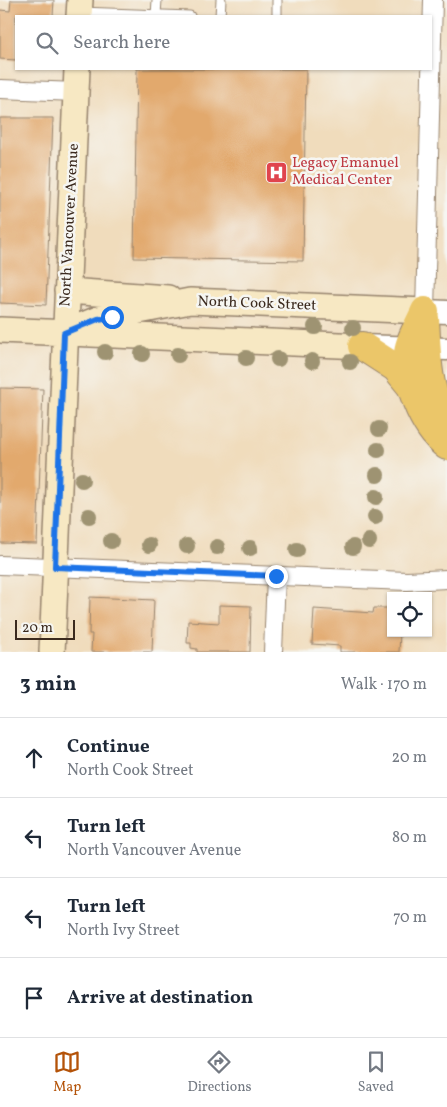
<!DOCTYPE html>
<html lang="en">
<head>
<meta charset="utf-8">
<style>
	:root { --surface:#fff; --page:#f2f2f3; --text:#1f2937; --muted:#747a83; --line:#e0e1e3; --accent:#b45309 }
	body { margin:0; font-family:Vollkorn,serif; background:var(--page); color:var(--text) }
	.controls { position:absolute; right:15px; bottom:15px; display:grid; overflow:hidden; border-radius:0px; box-shadow:0 1px 4px #0004 }
	.controls button { width:45px; height:45px; display:grid; place-items:center; padding:0; border:0; border-bottom:1px solid var(--line); background:var(--surface); color:var(--text); font:25px sans-serif }
	.scale { position:absolute; left:15px; bottom:12px; width:60px; box-sizing:border-box; padding-left:5px; border:2px solid #3b2a1e; border-top:0; font-size:14px; line-height:18px; white-space:nowrap; color:#3b2a1e; -webkit-text-stroke:4px #f6f6f2; paint-order:stroke }
	.stop { position:absolute; width:15px; height:15px; margin:-11px; border:4px solid #1a73e8; border-radius:50%; background:#fff }
	.stop.end { background:#1a73e8; border-color:#fff; box-shadow:0 1px 5px #0008 }
	.list { margin:0; padding:0; list-style:none }
	h2 { display:flex; justify-content:space-between; align-items:center; height:65px; margin:0; padding:0 20px; font-size:21px }
	h2 small { font-size:16px; font-weight:400; color:var(--muted) }
	.list li { display:grid; grid-template-columns:32px 1fr auto; gap:15px; align-items:center; box-sizing:border-box; height:80px; padding:0 20px; border-top:1px solid var(--line) }
	.list b { display:block; font-size:19px; white-space:nowrap }
	.list p { margin:0; font-size:16px; white-space:nowrap; color:var(--muted) }
	.list em { font-size:16px; font-style:normal; color:var(--muted) }
	.icon { flex:none; width:28px; height:28px; fill:none; stroke:currentColor; stroke-width:2; stroke-linecap:round; stroke-linejoin:round }
	.map { position:relative; flex:none; width:447px; height:652px; overflow:hidden }
	.search { position:absolute; background:var(--surface); box-shadow:0 1px 4px #0004; left:15px; right:15px; top:15px; height:55px; display:flex; align-items:center; gap:12px; box-sizing:border-box; padding:0 18px; border-radius:0px; color:var(--muted); font-size:19px }
	.sheet { height:385px; background:var(--surface) }
	nav { display:flex; justify-content:space-around; align-items:center; box-sizing:border-box; height:70px; border-top:1px solid var(--line); background:var(--surface); font-size:14px; color:var(--muted) }
	nav a { display:grid; justify-items:center; gap:2px }
	nav .on { color:var(--accent) }
	.map>svg:first-child { display:block }
</style>
</head>
<body>
<div class="map">
<svg width="447" height="652" viewBox="0 0 447 652">
	<rect width="100%" height="100%" fill="#f6f6f2"/>
	<filter id="ink" filterUnits="userSpaceOnUse"><feTurbulence type="fractalNoise" baseFrequency=".02" numOctaves="2"/><feDisplacementMap in="SourceGraphic" scale="10" xChannelSelector="R" yChannelSelector="G"/><feConvolveMatrix kernelMatrix="1 2 1 2 8 2 1 2 1" color-interpolation-filters="sRGB"/></filter>
	<filter id="wash" filterUnits="userSpaceOnUse"><feTurbulence type="fractalNoise" baseFrequency=".0096" numOctaves="4" result="noise"/><feDisplacementMap in="SourceGraphic" scale="20" xChannelSelector="R" yChannelSelector="G"/><feGaussianBlur stdDeviation="1.12" result="paint"/><feColorMatrix in="noise" values="0 0 0 0 0 0 0 0 0 0 0 0 0 0 0 0 0 1.4 0 .05"/><feComposite in="paint" operator="in"/></filter>
	<g filter="url(#wash)">
		<rect width="100%" height="100%" fill="#f0dcbc"/>
		<g id="blocks">
			<path fill="#e2a96d" d="M11,0h43l-1,16h-37v44l-16,-1v-49l10,1z
				M137,69h169l-3,192 -169,-3z
				M0,118h53l-7,187 -46,-2z
				M0,388l43,1 -6,155 -37,-1z
				M90,597l64,3 -2,52h-61l1,-18h-3z
				M219,605l32,1 -1,46h-53v-3l-6,-1v-5h-4l1,-22 31,2z
				M374,608h17v25h9l-1,19h-59v-6l-28,-2 2,-35 59,4z"/>
		</g>
	</g>
	<g filter="url(#ink)">
		<use href="#blocks" fill-opacity="0" stroke="#96836d" stroke-width="1"/>
		<g fill="none" stroke-linecap="round" stroke-linejoin="round">
			<defs>
				<path id="service" d="M80,12l110,4
					M156,15l1,-15
					M220,16l1,-16
					M277,16v-16"/>
				<path id="minor" d="M0,89l76,3
					M425,311l8,-311
					M0,565l407,16 40,-2
					M273,652l3,-76"/>
				<path id="tertiary" d="M425,311l22,1
					M362,346l85,3"/>
				<path id="secondary" d="M79,16l1,-16
					M67,291l101,7
					M0,330l362,16
					M64,333l34,-14 92,-18 235,10
					M52,652l25,-583"/>
				<path id="motorway" d="M425,311c-5,12 -13,24 -16,36 -7,30 14,81 38,99
					M425,318c2,34 1,71 20,101
					M362,346l34,22 14,17"/>
			</defs>
			<use href="#service" stroke="#96836d" stroke-width="11"/>
			<use href="#minor" stroke="#96836d" stroke-width="20"/>
			<use href="#tertiary" stroke="#96836d" stroke-width="25"/>
			<use href="#secondary" stroke="#96836d" stroke-width="28"/>
			<use href="#motorway" stroke="#96836d" stroke-width="30"/>
			<use href="#service" stroke="#fff" stroke-width="9"/>
			<use href="#minor" stroke="#fff" stroke-width="18"/>
			<use href="#tertiary" stroke="#fff" stroke-width="22"/>
			<use href="#secondary" stroke="#f7e8c3" stroke-width="25"/>
			<use href="#motorway" stroke="#ebc669" stroke-width="28"/>
		</g>
		<g fill="#9e9372">
			<circle cx="315" cy="327" r="8"/>
			<circle cx="353" cy="328" r="8"/>
			<circle cx="105" cy="352" r="8"/>
			<circle cx="142" cy="354" r="8"/>
			<circle cx="178" cy="355" r="8"/>
			<circle cx="246" cy="358" r="8"/>
			<circle cx="278" cy="359" r="8"/>
			<circle cx="312" cy="361" r="8"/>
			<circle cx="350" cy="362" r="8"/>
			<circle cx="379" cy="429" r="8"/>
			<circle cx="378" cy="450" r="8"/>
			<circle cx="377" cy="475" r="8"/>
			<circle cx="82" cy="480" r="8"/>
			<circle cx="376" cy="497" r="8"/>
			<circle cx="89" cy="516" r="8"/>
			<circle cx="375" cy="517" r="8"/>
			<circle cx="111" cy="541" r="8"/>
			<circle cx="369" cy="541" r="8"/>
			<circle cx="149" cy="545" r="8"/>
			<circle cx="187" cy="546" r="8"/>
			<circle cx="217" cy="547" r="8"/>
			<circle cx="353" cy="547" r="8"/>
			<circle cx="250" cy="548" r="8"/>
			<circle cx="297" cy="550" r="8"/>
		</g>
	</g>
	<g fill="none" stroke-linecap="round" stroke-linejoin="round" filter="url(#ink)">
		<path stroke="#1a73e8" stroke-width="6" d="M112,317l-14,2 -34,14 -9,234 221,9"/>
	</g>
	<defs>
		<symbol id="hospital-square" viewBox="-11 -11 22 22"><rect x="-9" y="-9" width="18" height="18" rx="4" fill="#e0444e" stroke="#f6f6f2"/><path d="M-5-5h3v3.5h4V-5h3V5h-3V1.5h-4V5h-3Z" fill="#fff"/></symbol>
	</defs>
	<g fill-rule="evenodd">
		<use href="#hospital-square" x="264" y="160" width="25" height="25"/>
	</g>
	<g text-anchor="middle" dominant-baseline="central" stroke-width="5" stroke-linejoin="round" paint-order="stroke">
		<g font-size="15" fill="#be3a42" stroke="#f6f6f2" text-anchor="start">
			<text x="292" y="163">Legacy Emanuel<tspan x="292" dy="17">Medical Center</tspan></text>
		</g>
		<g font-size="15" fill="#3b2a1e" stroke="#f6f6f2">
			<text transform="translate(70 225) rotate(-87)">North Vancouver Avenue</text>
			<text transform="translate(257 304) rotate(2)">North Cook Street</text>
		</g>
	</g>
</svg>
<div class="controls">
<button><svg class="icon" aria-label="locate" viewBox="0 0 24 24"><circle cx="12" cy="12" r="6"/><path d="M12 2v4M12 18v4M2 12h4M18 12h4"/></svg></button>
</div>
<div class="scale">20 m</div>
<div class="stop" style="left:112px;top:317px"></div>
<div class="stop end" style="left:276px;top:576px"></div>
<div class="search"><svg class="icon" aria-label="search" viewBox="0 0 24 24"><circle cx="10" cy="10" r="6"/><path d="M15 15l6 6"/></svg>Search here</div>
</div>
<section class="sheet">
<h2>3 min<small>Walk · 170 m</small></h2>
<ul class="list">
<li><svg class="icon" aria-label="ahead" viewBox="0 0 24 24"><path d="M12 20V5M6 11l6-6 6 6"/></svg><div><b>Continue</b><p>North Cook Street</p></div><em>20 m</em></li>
<li><svg class="icon" aria-label="left" viewBox="0 0 24 24"><path d="M17 20v-9H6M10 6l-5 5 5 5"/></svg><div><b>Turn left</b><p>North Vancouver Avenue</p></div><em>80 m</em></li>
<li><svg class="icon" aria-label="left" viewBox="0 0 24 24"><path d="M17 20v-9H6M10 6l-5 5 5 5"/></svg><div><b>Turn left</b><p>North Ivy Street</p></div><em>70 m</em></li>
<li><svg class="icon" aria-label="arrive" viewBox="0 0 24 24"><path d="M6 21V4h12l-3 4 3 4H6"/></svg><div><b>Arrive at destination</b></div></li>
</ul>
</section>
<nav>
<a class="on"><svg class="icon" aria-label="map" viewBox="0 0 24 24"><path d="M3 6l6-2 6 2 6-2v14l-6 2-6-2-6 2zM9 4v14M15 6v14"/></svg>Map</a>
<a><svg class="icon" aria-label="directions" viewBox="0 0 24 24"><path d="M12 3l9 9-9 9-9-9zM9 14v-3h6M13 9l2 2-2 2"/></svg>Directions</a>
<a><svg class="icon" aria-label="saved" viewBox="0 0 24 24"><path d="M7 4h10v16l-5-4-5 4z"/></svg>Saved</a>
</nav>
</body>
</html>
